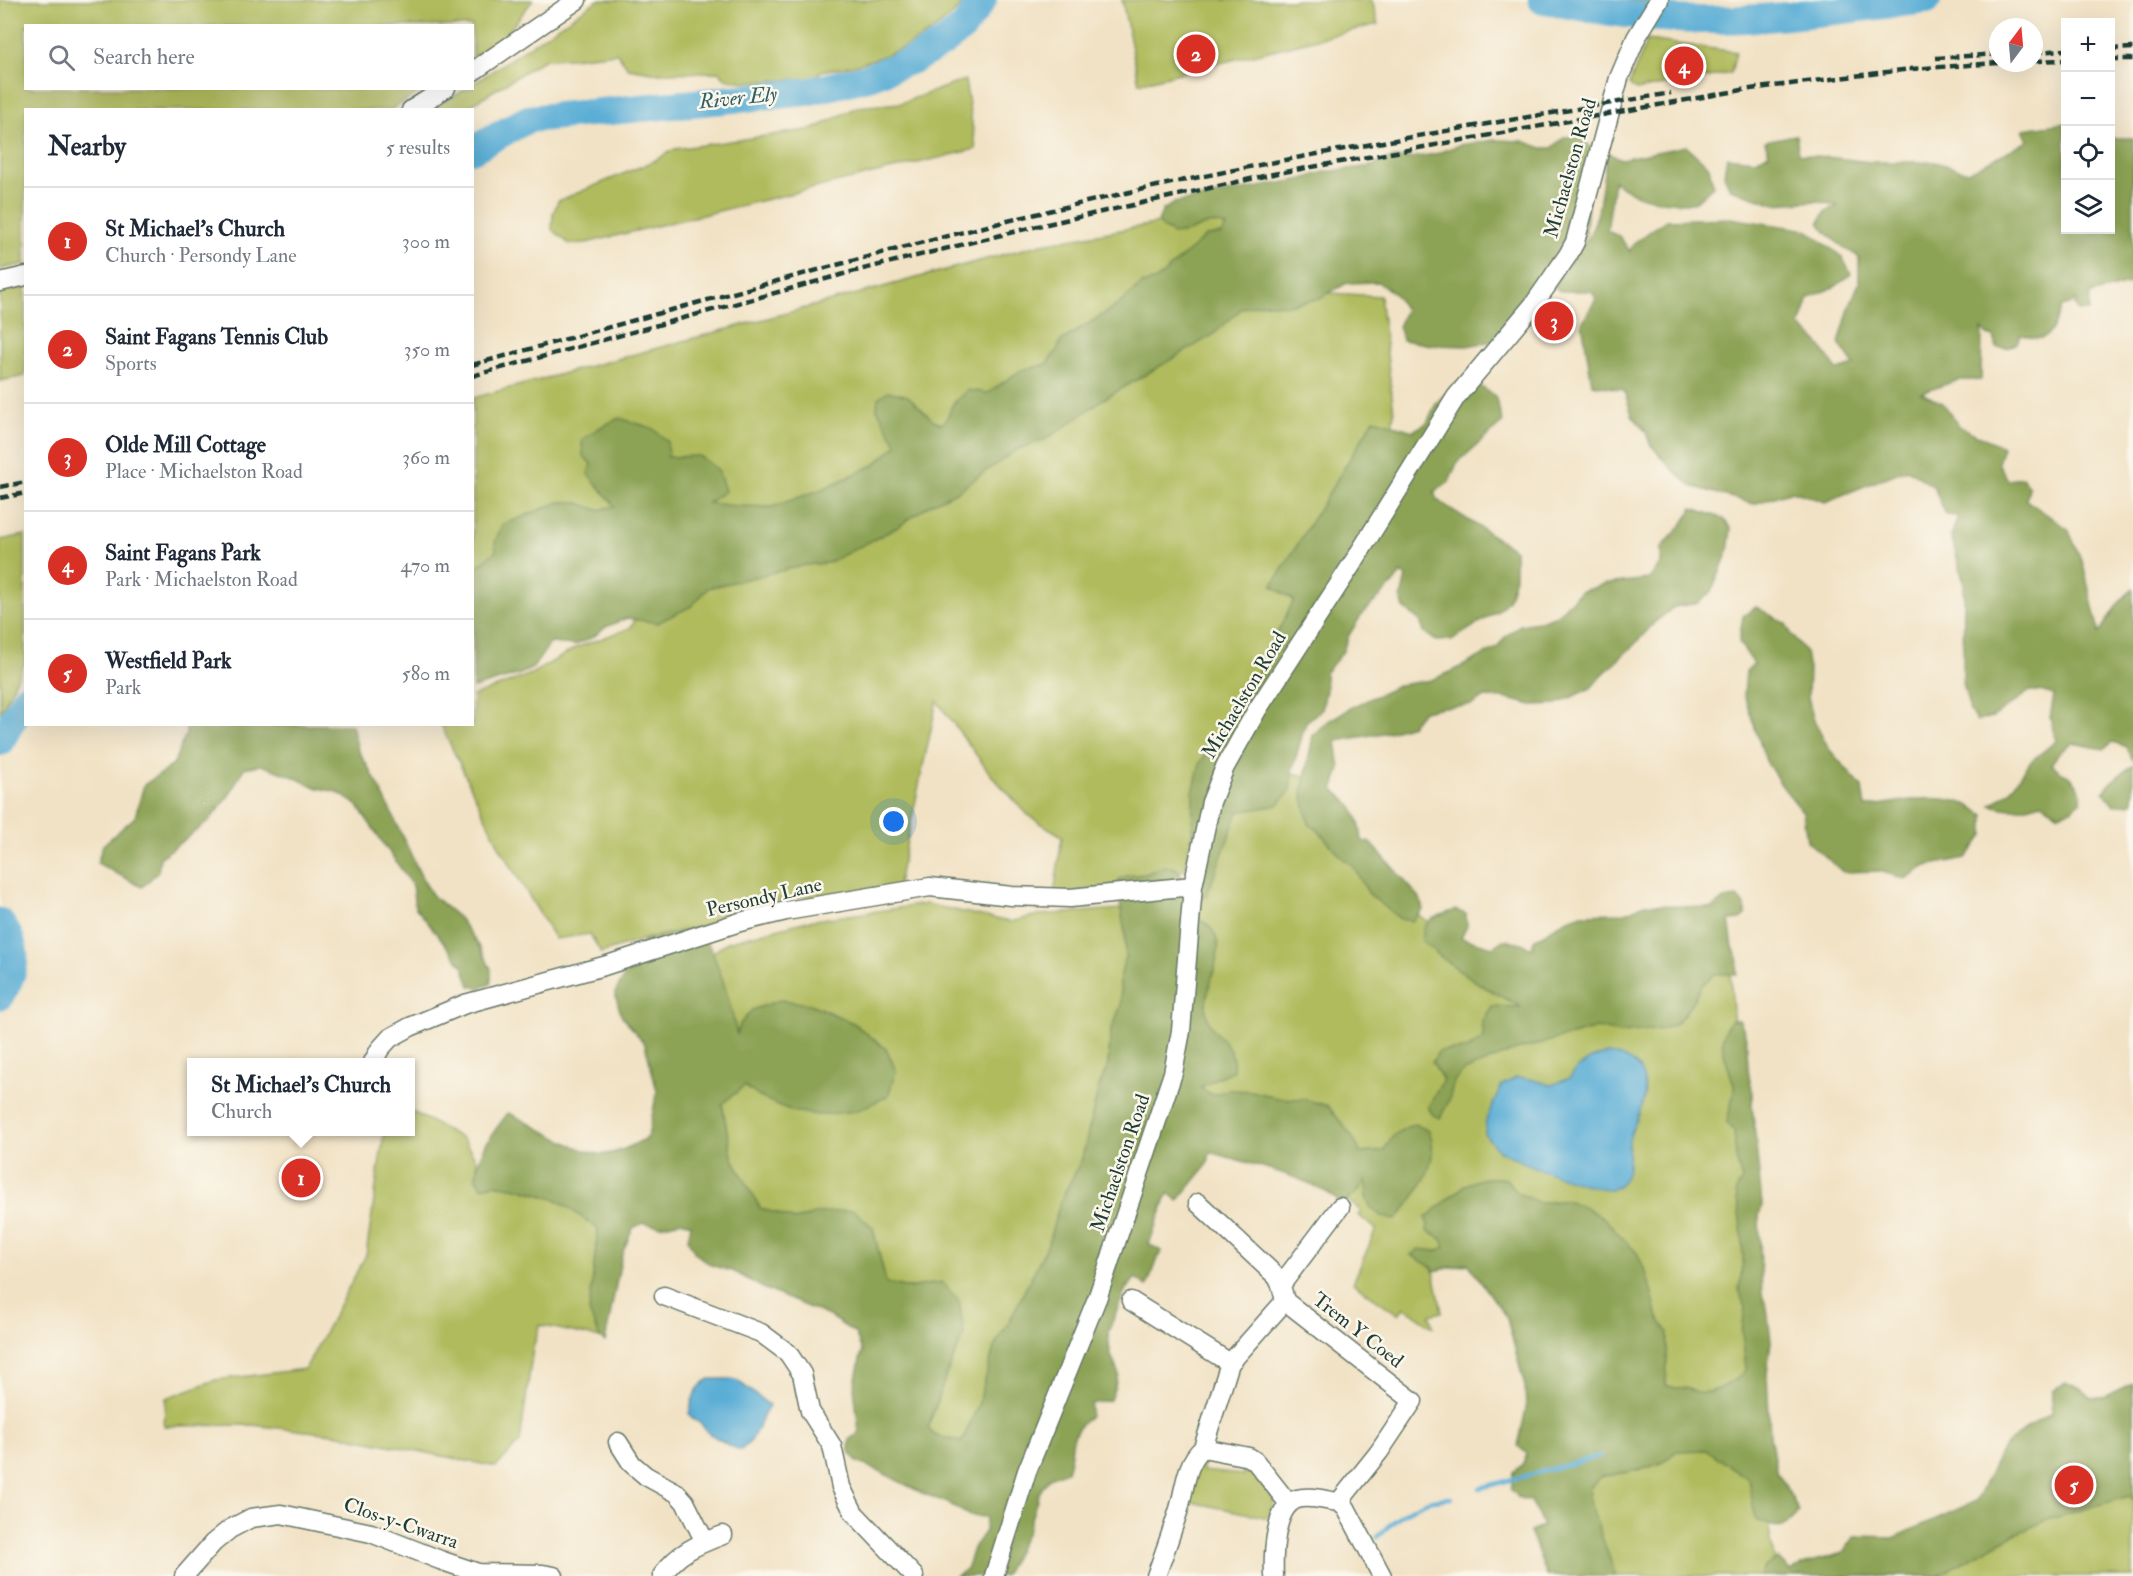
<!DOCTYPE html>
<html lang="en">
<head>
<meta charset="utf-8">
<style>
	:root { --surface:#fff; --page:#f6f6f7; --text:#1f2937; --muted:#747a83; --line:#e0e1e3; --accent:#d93025 }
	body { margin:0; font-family:"IM FELL Double Pica",serif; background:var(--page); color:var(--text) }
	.controls { position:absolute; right:18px; top:18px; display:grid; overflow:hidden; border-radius:0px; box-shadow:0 6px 24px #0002 }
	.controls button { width:54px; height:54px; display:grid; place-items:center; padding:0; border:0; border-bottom:2px solid var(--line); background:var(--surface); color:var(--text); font:30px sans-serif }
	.compass { position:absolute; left:1989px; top:18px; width:54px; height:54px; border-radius:50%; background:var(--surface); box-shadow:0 6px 24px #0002; rotate:16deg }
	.you { position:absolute; left:894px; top:822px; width:21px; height:21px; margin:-15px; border:4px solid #fff; border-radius:50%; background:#1a73e8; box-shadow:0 0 0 9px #1a73e833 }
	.badge { display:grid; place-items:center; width:39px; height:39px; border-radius:50%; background:var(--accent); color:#fff; font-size:20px; font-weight:700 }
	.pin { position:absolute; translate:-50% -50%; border:3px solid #fff; box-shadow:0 2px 6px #0006 }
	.popup { position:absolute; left:187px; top:1058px; width:228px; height:78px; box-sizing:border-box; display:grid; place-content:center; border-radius:0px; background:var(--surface); filter:drop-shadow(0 2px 4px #0005); font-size:20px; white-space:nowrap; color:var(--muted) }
	.popup b { font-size:22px; color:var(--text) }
	.popup::after { content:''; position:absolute; left:50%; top:100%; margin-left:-12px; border:12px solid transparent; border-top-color:var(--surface) }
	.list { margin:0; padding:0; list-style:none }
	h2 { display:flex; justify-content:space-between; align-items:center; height:78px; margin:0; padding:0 24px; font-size:26px }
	h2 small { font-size:20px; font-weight:400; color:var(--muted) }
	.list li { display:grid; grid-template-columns:39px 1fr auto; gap:18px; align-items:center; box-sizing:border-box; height:108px; padding:0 24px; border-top:2px solid var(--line) }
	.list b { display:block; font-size:22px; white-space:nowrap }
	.list p { margin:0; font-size:20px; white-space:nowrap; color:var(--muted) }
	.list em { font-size:20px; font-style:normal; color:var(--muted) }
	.icon { flex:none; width:33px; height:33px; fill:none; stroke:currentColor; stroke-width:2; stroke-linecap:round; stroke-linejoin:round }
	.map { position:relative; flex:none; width:2133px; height:1576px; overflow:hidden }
	.search { position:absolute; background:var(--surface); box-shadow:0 6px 24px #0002; left:24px; top:24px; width:450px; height:66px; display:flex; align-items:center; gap:15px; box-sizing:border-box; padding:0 21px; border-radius:0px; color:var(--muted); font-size:22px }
	.panel { position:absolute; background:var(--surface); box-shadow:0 6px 24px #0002; left:24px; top:108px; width:450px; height:618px; border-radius:0px }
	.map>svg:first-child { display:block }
</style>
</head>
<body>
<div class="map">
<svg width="2133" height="1576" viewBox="0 0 2133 1576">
	<rect width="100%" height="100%" fill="#fbf7ec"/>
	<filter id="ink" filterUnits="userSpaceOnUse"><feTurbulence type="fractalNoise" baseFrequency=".0167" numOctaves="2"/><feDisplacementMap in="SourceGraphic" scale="12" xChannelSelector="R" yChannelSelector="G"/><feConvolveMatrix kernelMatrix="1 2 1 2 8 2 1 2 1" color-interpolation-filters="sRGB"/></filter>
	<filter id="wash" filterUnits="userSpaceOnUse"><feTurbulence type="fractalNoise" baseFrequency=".008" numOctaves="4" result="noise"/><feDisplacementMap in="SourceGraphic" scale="24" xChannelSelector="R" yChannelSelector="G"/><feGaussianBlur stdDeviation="1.35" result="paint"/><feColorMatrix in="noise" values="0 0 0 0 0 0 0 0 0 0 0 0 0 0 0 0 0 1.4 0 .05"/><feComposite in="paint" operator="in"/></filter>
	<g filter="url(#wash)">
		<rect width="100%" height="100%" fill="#f1e2c5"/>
		<path fill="#b0bb5d" stroke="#687c48" stroke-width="1.5" d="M0,0h533l-29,37 -31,20 -1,-31h-446v62l399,1 -35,21h-364l-1,154 -25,5z
			M598,0h367c-28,41 -97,66 -144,71l-4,7 -72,4 -19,-3 -6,-7 -62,1 -30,-5 -11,-15 -46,5 -26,1 -81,50h-32l34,-20 6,-1 1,-4z
			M1122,0h250l6,24 -239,59z
			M1647,40l89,12 -5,21 -95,17 -7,-5z
			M965,80l11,69 -390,94 -17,1 -17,-15 1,-15 5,-13 96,-40 21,-12 139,-20 43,-22 44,-4z
			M1346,190l-529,326 -344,71v-189l569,-154z
			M25,287v89l-25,5v-89z
			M1241,291l88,2 51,3 14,117 -2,14 -119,159 21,14 -49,97 -45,66 -7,30v40l-9,37 -66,15 -64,10 8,-59 -33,-20 -38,-41 -54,-74 -40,187 -47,2 -33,7 -13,-1 -39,7 -66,24 -58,13 -40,13 -11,-19 -35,5 -55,-91 -59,-123 31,-1 1,-28 58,-22 45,-26 54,-20 23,-36z
			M25,535v127l-25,52v-174z
			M1252,762l64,17 71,113 126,91 214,-56 42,602 8,47h-230l-4,-50 -12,-26 12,-46 -36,-136 -38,-54 -35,7 8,41 -12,3 3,12 -29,-20 -5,8 -46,-32 23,-54 -18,-14 3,-4 -24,-19 -162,-65 20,-192 29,-133z
			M926,904l84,18 28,-7 83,-6 4,23v26l-5,21 1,26 -10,27 -3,33 -9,22 -17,72 -21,41 -13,44 -38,76 -16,27 -15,56 -17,40 -28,-8 -6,-7 18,-53 18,-41 -22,-52 -33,6 -23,-5 -13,-55 -55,-15 -23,7 -35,-12 -28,-51 -10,-53 22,-19 16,12 136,-26 -10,-22 -33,-26 -43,-19 -72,33 -27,-83 16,-12 80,-21z
			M411,1111l52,28 14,22 -1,18 6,8 12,-3 24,4 40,12 40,29c-4,37 -10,74 2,109l-60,-13 -7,23 -13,94 -24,25 -162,-33 -82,-9 -88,1 2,-28 49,-18 90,-11 61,-114 18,-123h26z
			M2133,1399v177h-300l154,-56z
			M1203,1459l-1,12 41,4 1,-11h4l24,32 2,6 -5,16 -78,-16 -2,-3 6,-35z"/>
		<path fill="#8ca354" stroke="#567044" stroke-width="1.5" d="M1584,0h70c-3,2 -4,6 -7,7 -7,4 -13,0 -20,0 -20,-1 -23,6 -43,-7z
			M2065,123l1,107h44l1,-92h22v145l-43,11 -1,17h-10l-4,-5v-7l-4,5 -9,3c-5,12 -11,35 -28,31 -6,-1 -8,-3 -14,-3l-3,8 -9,5h-11l-3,-11 -7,-2 -5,-6 -1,51h-23l-37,13 22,10 17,24 43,20 -5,16 10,17 14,-2 7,9 -3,13 42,29 15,35 16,69 18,-28 16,-17v173l-6,-14 -14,-5 -9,7 -32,-6 -13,10 -8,11c15,12 31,15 30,37l-9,9 -13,4 -17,-11c-22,6 -29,9 -51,2l19,-14 20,-29 26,-21 -6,-23 4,-23 -14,-4h-10l-37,26 -16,4 -7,-10 -7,-28 1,-100 -13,-47 7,-20 -12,-1 -12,-28 -27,-18 -82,33 -33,-11 -38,13 -63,-18 -20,-18 -21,-24 -4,-12 -14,-17 -8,-25 -32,-6 -10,-61 14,-24 -4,-8h-33l-6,-6 37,-50 8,-22 9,-61 14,7 65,-13 23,21 4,19 -19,17c-30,0 -57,-3 -80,-22l-7,50 12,5 11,15 4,-8 32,-23 64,-2 77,12 35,27 9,17 -15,12 -27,12 -9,28 16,14 21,30 17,-5 -15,-22 11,-38 9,-22v-26c-15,-9 -32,-20 -40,-35l8,-12 11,-4 -21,-5 -42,3 -45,-15 -6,-14 3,-18 28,3 14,-6 -4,-13 31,-6 3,19 72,8h64l33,10 60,-31 -5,-12z
			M1565,137h13l13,10 -5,87 -93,107 -26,5 -35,-1 -29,-5 -5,-13 7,-17 -10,-16 -17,-12 -31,1 -29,16 -31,6 -23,-2 -22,5 -29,27 -111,65 -40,29 -16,10 -28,10 -62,43 -25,12 -35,24 -68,35 -23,2 -97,23 -16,18 -35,17 -30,-5 -21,9 -13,10 -18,8 -25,-2 -17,25 -13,6 -47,14v-118l23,-19 -1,-9 7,-17 57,-23h17l22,8 17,-4 -27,-32 3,-10 -8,-9 -1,-15 17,-12 20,-10 33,10 15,13 1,16 31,-1 19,14 7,21 -17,12 30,3 34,1 48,-17 54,-25 23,-20 -20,-36 1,-11 10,-7 20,5 25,24 8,4 6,-5 5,-14 15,-15 21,3 33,-23 24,-5 11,-13 5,-11 57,-36 24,-21 14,-4 50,-44 15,-2 5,-7c-12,-7 -21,-2 -33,3 -6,3 -14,3 -20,4l-10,-6 -5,-7 5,-11 11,-7 129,-24 21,-7 48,-6 20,-8h20l23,-4 24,-9 36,-5 28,1 19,7h10z
			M1474,382l21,14 8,26 -46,41 -8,19 -15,10 3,8 78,50v27l-6,22 -11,12 -46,29 -16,1 -12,-9 -4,-11 -16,-13 -3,-10 5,-21 -5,-4 -10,13 -29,28 -13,21 -7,18 -17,20 1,17 -4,19 -16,13 -14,49 -2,20 -12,14 -40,7 -31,83 -8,3 -3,-58 -4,-1 1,-46 7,-30 45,-66 49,-97 -22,-14 102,-167 39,12 14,-8 9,-20 22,-20z
			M1693,508l31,11 7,10 -3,22 -16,40 -14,12 -24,4 -20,16 -19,21 -34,32 -10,12 -34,16 -25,1 -28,-7 -19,-1 -14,8 -27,2 -21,4 -11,14 -23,7 -53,9 4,28 -7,21c20,13 27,27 29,51l9,2 49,55 3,12 -11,11 -12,-2 -31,-25 -17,-29 -10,-7 -25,-29 -8,-5 -7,-31 11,-58 12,-12 27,-16 48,-22 31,-5 22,-9 44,-23 7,-10 16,-13 18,-3 19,-7 23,-23 26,-8 43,-5 12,-16v-15l21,-23z
			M1756,607l30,17 6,11 14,17 3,18 -1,27 5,21 16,31 33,38 3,20c33,-4 71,-16 103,-2 6,2 11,7 16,10v20l-18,23 -40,8 -21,13 -26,-8 -36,1 -36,-31 -4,-29 -21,-26 -16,-25 -22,-66 2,-24 8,-7 -15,-22 4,-26z
			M186,725h166l6,25 21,36 43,92 11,18 26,22 20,28 12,23v15l-12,4 -9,-2 -7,-20 -48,-59 -3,-22 -55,-80 -20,-13 -23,-5 -22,-11 -31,-11 -17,3 -14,26 -21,27 -49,37 -2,14 -16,15 -45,-24 6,-18 32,-28 9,-32 29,-20 13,-32z
			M2133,764v39l-19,2 -10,-13 6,-9z
			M1164,866l12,2 8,13 1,44 18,-4c32,23 3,56 3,86 -1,30 31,30 27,64l-15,6 -18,11 13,7 15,-5 24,1 26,7 26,1 24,7 23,29 10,18 23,-2c6,-16 16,-21 31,-27l14,7c13,32 -14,66 -33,89 -13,-2 -28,-9 -30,-24 0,-5 1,-9 -1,-15l-8,12 -15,10c-31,-26 -92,-39 -132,-51l-2,12 -30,37 -10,-8 -19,51 12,7 -14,35 -12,-8 -7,10 -1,-2 -19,46 2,21 9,22 -9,25 -19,4 -1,12c-25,22 -14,28 -23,55l-18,7 -10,15 -12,39 -23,44h-48l10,-6 7,-22 12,-17 1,-14 -16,-1 -22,-13 -26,-10 -45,-23 -20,-8 -8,-11 1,-12 9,-6 -5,-46 8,-36 -7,-18 -26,-17 -66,-28 -28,-16 -24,-7 -16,-12 -7,-14 3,-15 -10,-3 -21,5 -17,-3 -10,5 -11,26 -17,88 -5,-4 -11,-26 9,-83 -40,-29 -40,-12 -23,-4 -13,3 -6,-8c2,-30 15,-43 32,-66 25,11 66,37 91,41 14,2 37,-10 49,-17l9,-46 -12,-47 -24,-29 -6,-22 29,-53 55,-13c20,33 30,71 38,108l3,-11 12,-14 28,-10 30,4 43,19 33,26 10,22 -8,25 -32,15 -38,4 -26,-4 -32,-14 -16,-11 -22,18 10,53 28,51 35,12 23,-7 36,-3 19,18 13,55 23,5 33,-6 17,19 5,33 -18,41 -18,53 6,7 28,7 17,-39 15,-56 16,-27 38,-76 13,-44 21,-41 17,-72 9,-22 3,-33 10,-27 -1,-26 5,-21v-26l-5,-28 2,-5 -4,-19 9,-4 18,-2z
			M1737,897l7,8 2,10 -5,4 -12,1 4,27 5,11 -1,16h-22l-13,11 -18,30 -11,10 -10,4 -43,4 -23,-5 -84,23 -49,20 -10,10 -5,19 -9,18 -7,-3 -5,-8 15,-27 -11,-18 7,-11 28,-2 17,-11 -2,-15 10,-17 29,1 -40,-22 -39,-27 -20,-17c0,-24 13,-23 33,-31l11,4 1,12 -6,12 32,9 10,-7 16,2 13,6 2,-8 32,-20 16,-6 43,-1 20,-9 67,4 12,-9z
			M1732,1020h7c11,18 7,36 10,56 2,12 4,14 3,28l10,101 -3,11 3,79 5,13 4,33 -4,33 3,62 6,33 23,42c-15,19 -21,19 -43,9l-8,-41 -41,-29 -30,1 -14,11 -19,7 -44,8 -10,10 -1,14 27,75h-69l-17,-45 13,-5 -12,-25 -11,-3 -9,-8 3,-18 9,-8 4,-10 -9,-8 8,-37 -1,-23 -18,-68 -39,-55 -35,8v-3l-22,-13 8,-6 17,2 9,-4 -3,-8 -15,-8 1,-6 -3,-7c29,-21 41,-46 81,-39l12,14 22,10 26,-3 17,6 22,13 32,34 10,22 11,43 10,14 -2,53c10,5 9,2 19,3 5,0 9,5 14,5 15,0 39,-12 47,-24l-4,-37 3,-24 -6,-19 4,-26 -1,-27 -6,-45 6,-11 -6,-22 -2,-28 -7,-7c1,-9 8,-29 7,-37 -5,-23 -22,-46 -2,-66z
			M2066,1383l12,3 14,12 15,-2 26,-13v117l-4,-4 -82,24 -38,17 -71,39h-177l4,-9 13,-8 13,12 16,-8 36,-10 12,-17 41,1 80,-36 27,-53 26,-22 22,-13 1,-23z"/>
		<path fill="#5aadd5" stroke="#3c7584" stroke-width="1.5" d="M1606,1054c35,2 46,25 34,57 -3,11 -9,19 -11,30 -2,14 3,33 -9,43 -3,3 -8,5 -12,5 -23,-1 -87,-26 -108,-38 -6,-3 -10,-11 -15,-17l1,-14 16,-35 14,-7 14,1 21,6 19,-7 6,-9 15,-10z
			M710,1379h22l6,2 31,24 -18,36 -10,9 -11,-4 -23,-14 -7,-10 -6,-2 -5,-6c3,-15 6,-28 21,-35z"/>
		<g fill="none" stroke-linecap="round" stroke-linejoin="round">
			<path stroke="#5aadd5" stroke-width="4.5" d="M1480,1488l120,-32
				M1377,1537c15,-15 31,-29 51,-36 7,-2 15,-2 23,-3"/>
			<path stroke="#5aadd5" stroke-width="28" d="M1542,0c53,10 104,19 158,20 76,1 152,-12 227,-20
				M472,150l56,-31 279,-27 62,-15 46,-18 28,-16 20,-15 20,-28
				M0,742l26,-45
				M0,922c20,26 18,47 0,74"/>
		</g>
	</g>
	<g filter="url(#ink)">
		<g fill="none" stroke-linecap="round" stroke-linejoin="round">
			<defs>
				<path id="minor" d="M472,72l105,-72
					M411,110l35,-22
					M0,282l26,-6
					M373,1062l7,-13 10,-11 20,-11 55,-23 139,-38 136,-44 46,-11 144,-24 82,9 58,2 123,-12
					M1198,1203l79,74 4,8 4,16
					M1281,1285l59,-78
					M664,1296l97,37 27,20 14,21 8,37 22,35 9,41 13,26 60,63
					M1131,1301l99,62
					M618,1442l14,22 14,12 31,17 8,9 20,40
					M1339,1502l7,6 36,68
					M184,1576l29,-33 17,-14 21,-11 30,-4 90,19 69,27 38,13 65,1 11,2
					M662,1576c14,-23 37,-32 61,-41
					M994,1576l33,-105 71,-175 75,-223 8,-42 12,-145 18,-84 14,-35 32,-57 99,-152 100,-161 78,-93 34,-49 7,-13 44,-164 17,-40 23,-38
					M1156,1576c8,-22 16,-45 23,-67 6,-21 7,-47 24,-61
					M1274,1576c-1,-20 0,-69 23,-77 12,-4 30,2 42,3l40,-50 34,-51 -128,-100 -55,62 -27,85 46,9 6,4 34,43"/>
			</defs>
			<use href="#minor" stroke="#687767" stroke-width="21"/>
			<use href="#minor" stroke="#fff" stroke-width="18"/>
			<path stroke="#1f3d34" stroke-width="4.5" stroke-dasharray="9 4.5" stroke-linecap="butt" d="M2110,49l23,-1
				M2034,52l32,-2
				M1936,58l62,-4
				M2110,59h23
				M2034,61l32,-1
				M472,365c219,-60 437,-123 658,-173 179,-40 360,-68 541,-99
				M472,376l383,-105 183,-45 235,-52 469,-84 169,-21 87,-6
				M0,487l26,-5
				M0,498l26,-5"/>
		</g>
	</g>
	<g text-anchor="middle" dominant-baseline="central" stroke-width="5" stroke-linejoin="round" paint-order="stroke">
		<g font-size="20" fill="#1f3d34" stroke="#fbf7ec">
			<text transform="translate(1570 168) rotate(-74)">Michaelston Road</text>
			<text transform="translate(1244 695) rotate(-59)">Michaelston Road</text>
			<text transform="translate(764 897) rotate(-13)">Persondy Lane</text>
			<text transform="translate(1120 1163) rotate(-71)">Michaelston Road</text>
			<text transform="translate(1358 1330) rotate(38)">Trem Y Coed</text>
			<text transform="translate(401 1523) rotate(19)">Clos-y-Cwarra</text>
		</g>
		<g font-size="21" font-style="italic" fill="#315f64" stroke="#fbf7ec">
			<text transform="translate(738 98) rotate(-6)">River Ely</text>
		</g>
	</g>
</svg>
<div class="controls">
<button>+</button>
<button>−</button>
<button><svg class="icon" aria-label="locate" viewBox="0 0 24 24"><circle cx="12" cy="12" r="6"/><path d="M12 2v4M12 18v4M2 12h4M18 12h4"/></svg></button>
<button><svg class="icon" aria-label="layers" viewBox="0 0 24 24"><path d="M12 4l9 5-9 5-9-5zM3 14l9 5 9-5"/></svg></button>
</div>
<svg class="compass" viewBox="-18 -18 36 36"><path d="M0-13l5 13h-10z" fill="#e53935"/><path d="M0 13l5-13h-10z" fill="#747a83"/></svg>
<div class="you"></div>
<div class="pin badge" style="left:301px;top:1178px">1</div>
<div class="popup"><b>St Michael's Church</b>Church</div>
<div class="pin badge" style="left:1196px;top:54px">2</div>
<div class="pin badge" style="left:1554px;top:321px">3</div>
<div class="pin badge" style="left:1684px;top:66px">4</div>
<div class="pin badge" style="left:2074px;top:1485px">5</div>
<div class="search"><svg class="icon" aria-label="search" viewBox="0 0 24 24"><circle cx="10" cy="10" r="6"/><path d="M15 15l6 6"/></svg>Search here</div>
<section class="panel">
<h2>Nearby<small>5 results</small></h2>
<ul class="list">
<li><span class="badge">1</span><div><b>St Michael's Church</b><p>Church · Persondy Lane</p></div><em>300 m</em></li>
<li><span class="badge">2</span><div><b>Saint Fagans Tennis Club</b><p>Sports</p></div><em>350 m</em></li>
<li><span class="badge">3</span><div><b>Olde Mill Cottage</b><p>Place · Michaelston Road</p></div><em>360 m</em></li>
<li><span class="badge">4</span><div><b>Saint Fagans Park</b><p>Park · Michaelston Road</p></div><em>470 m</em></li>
<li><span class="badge">5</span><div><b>Westfield Park</b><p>Park</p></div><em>580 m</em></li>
</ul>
</section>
</div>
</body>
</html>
